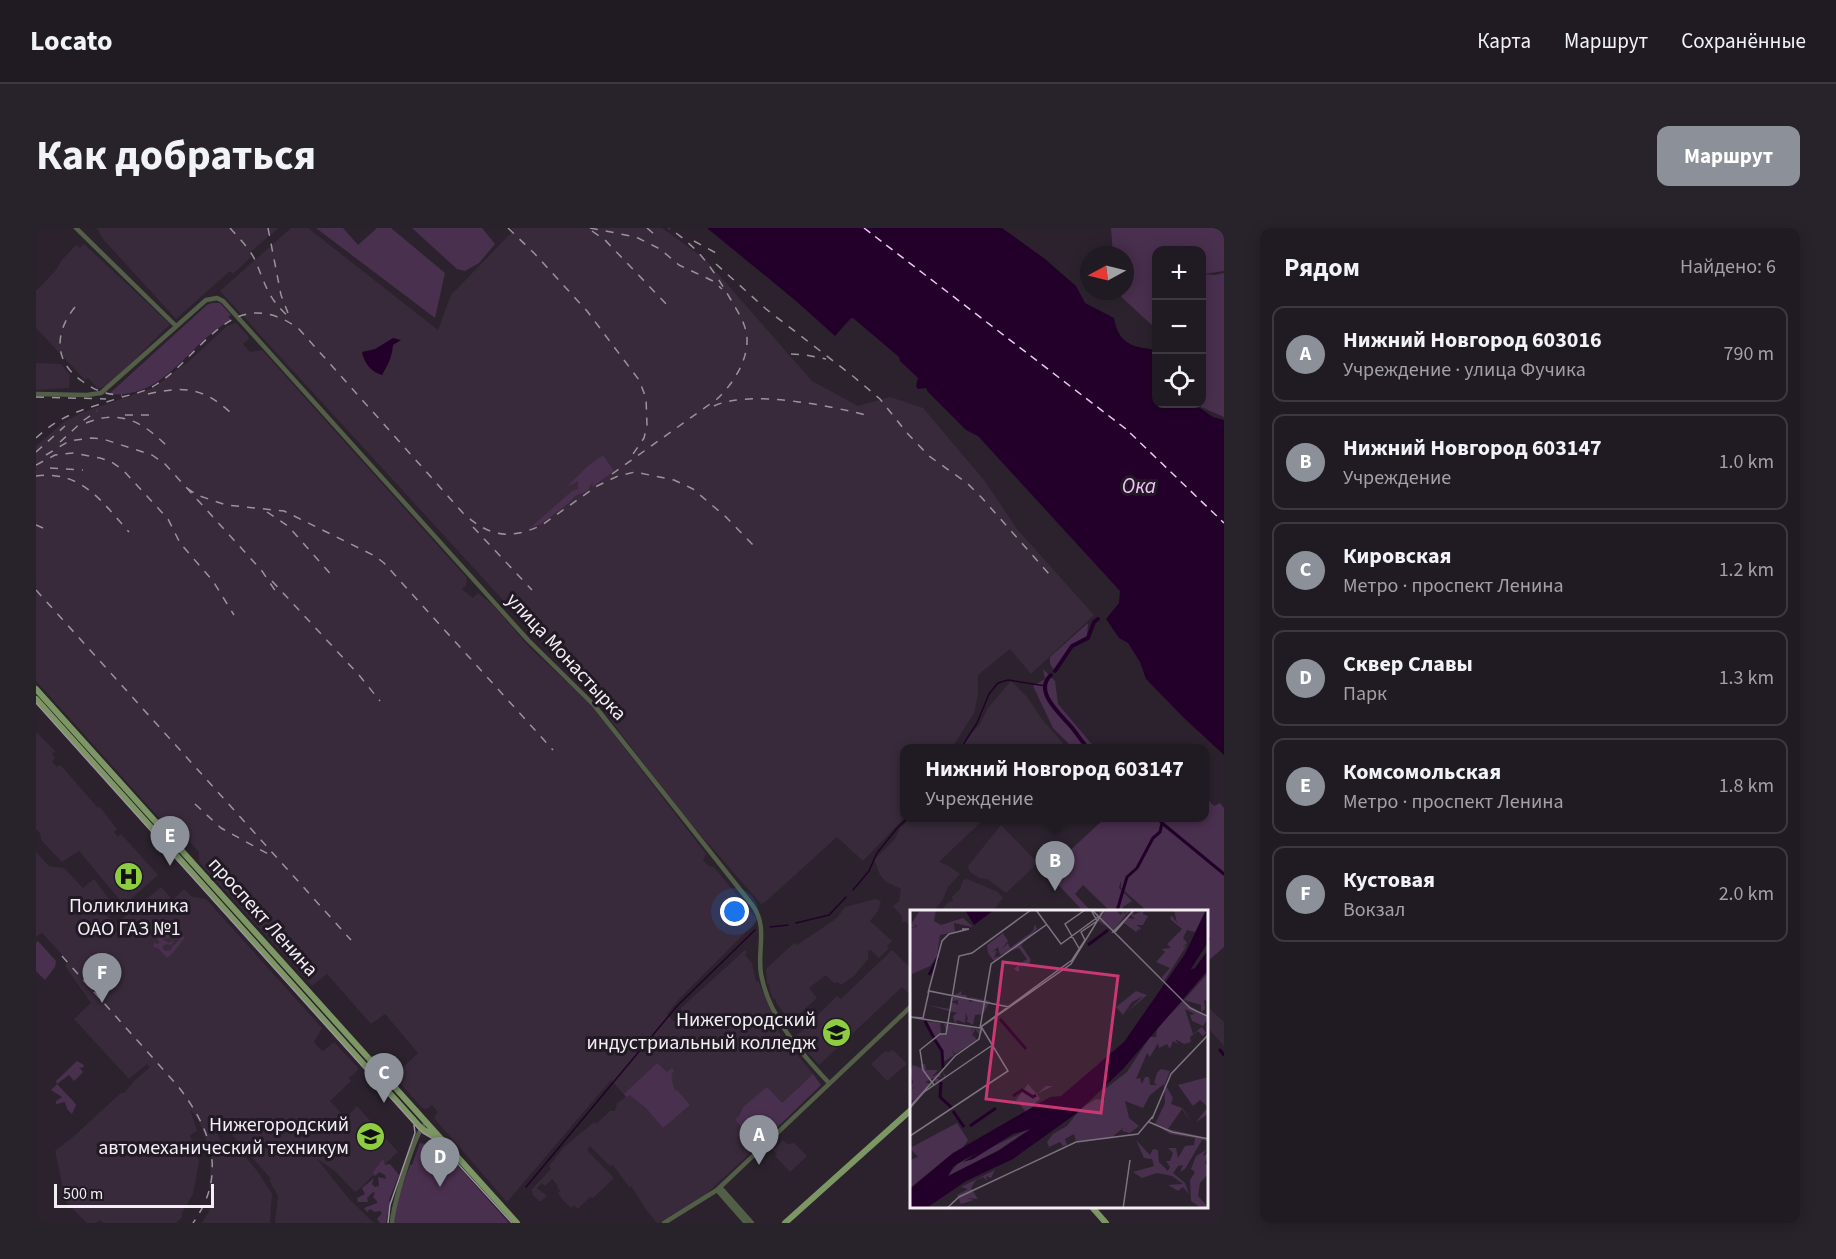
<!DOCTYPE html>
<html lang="ru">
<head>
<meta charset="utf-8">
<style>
	:root { --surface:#201a22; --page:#28232a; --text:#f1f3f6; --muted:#a2a1a5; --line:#3d3840; --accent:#8c9099 }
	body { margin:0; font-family:"Source Sans 3",sans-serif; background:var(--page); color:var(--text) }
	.controls { position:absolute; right:18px; top:18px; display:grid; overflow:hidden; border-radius:12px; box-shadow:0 3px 15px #0003 }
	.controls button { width:54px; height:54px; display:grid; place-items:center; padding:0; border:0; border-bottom:2px solid var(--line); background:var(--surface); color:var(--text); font:30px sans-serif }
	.compass { position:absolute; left:1044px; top:18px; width:54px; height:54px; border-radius:50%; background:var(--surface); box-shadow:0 3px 15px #0003; rotate:263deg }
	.scale { position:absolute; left:18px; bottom:15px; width:160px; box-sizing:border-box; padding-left:6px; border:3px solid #f3edf4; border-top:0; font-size:16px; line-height:21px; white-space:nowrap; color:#f3edf4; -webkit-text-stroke:4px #211923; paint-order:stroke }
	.you { position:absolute; left:699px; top:684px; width:21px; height:21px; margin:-15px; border:4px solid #fff; border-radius:50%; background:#1a73e8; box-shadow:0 0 0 9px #1a73e833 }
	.badge { display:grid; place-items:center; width:39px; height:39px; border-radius:50%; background:var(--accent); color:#fff; font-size:20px; font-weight:700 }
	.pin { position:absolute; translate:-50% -50px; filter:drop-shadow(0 2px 3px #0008) }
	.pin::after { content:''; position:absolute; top:32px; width:21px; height:18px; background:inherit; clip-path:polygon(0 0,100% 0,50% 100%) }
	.popup { position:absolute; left:864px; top:516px; width:309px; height:78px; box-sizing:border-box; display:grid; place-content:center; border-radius:12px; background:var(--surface); filter:drop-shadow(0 2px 4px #0005); font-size:20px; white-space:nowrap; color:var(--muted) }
	.popup b { font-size:22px; color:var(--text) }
	.popup::after { content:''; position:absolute; left:50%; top:100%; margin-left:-12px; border:12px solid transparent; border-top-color:var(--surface) }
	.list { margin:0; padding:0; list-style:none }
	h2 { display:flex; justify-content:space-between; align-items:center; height:78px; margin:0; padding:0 24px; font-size:26px }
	h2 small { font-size:20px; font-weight:400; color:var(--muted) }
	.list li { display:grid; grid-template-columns:39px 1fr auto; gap:18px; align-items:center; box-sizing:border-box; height:96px; margin:0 12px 12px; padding:0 12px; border:2px solid var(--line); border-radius:12px }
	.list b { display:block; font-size:22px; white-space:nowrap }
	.list p { margin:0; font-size:20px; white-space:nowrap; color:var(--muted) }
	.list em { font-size:20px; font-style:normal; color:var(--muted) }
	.icon { flex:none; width:33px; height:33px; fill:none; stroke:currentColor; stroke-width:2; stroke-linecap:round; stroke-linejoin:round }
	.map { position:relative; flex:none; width:1188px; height:995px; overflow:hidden; border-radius:12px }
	header { display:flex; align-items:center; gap:36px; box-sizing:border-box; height:84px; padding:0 30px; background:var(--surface); border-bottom:2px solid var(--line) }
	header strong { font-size:28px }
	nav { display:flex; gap:33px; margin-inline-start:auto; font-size:21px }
	.intro { display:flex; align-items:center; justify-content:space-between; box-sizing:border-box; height:144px; padding:0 36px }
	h1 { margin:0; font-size:42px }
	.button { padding:15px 27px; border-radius:12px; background:var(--accent); color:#fff; font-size:21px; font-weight:700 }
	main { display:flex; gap:36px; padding:0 36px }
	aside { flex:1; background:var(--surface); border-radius:12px; box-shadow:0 3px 15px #0003 }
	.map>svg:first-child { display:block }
</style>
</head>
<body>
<header>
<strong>Locato</strong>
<nav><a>Карта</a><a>Маршрут</a><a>Сохранённые</a></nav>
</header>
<div class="intro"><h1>Как добраться</h1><a class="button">Маршрут</a></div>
<main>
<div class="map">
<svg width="1188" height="995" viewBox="0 0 1188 995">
	<rect width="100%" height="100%" fill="#2b222d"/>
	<path fill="#382a3a" d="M61,0h182l-7,6 -5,1v3l-18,15 2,4 -18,17 -3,-3 -54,48 -73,-80z
		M255,0h17l130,102 13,-35 62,-64 -2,-3h151l43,31 107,122 46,25 32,-9 33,11 61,72 33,49 77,86 -63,59 -21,-25 -32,26v20l-4,18 -22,35h-47v69l-42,44 -26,-24 -73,66 -3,1 -83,-95 -78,-103 -380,-415z
		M48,16l86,80 -61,61 -11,4 -10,-11 -3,2 -49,-52v-39l1,1 19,-20 5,-9 15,-16 4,3z
		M200,95l12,13 1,3 -6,5 7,8 12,-2 205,228 -1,8 -4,2 2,3 9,7 5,-5 15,12 38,44 59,54 116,151 -3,6 6,6 5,1 43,53 -1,2 -75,75 -14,17 7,8 5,-6 -1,-2 4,-7 63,-57 2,2 -2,3 7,8 4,19 2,-1 18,40 -1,6 38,47 -31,29 -39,4 -4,9 -4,4 23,26 -53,49 -46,28h-2l-10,-12 -16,-25 -2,1 -16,-22 -3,1 -20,-20 -3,4 27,28 -21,20 -3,-1 -12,12 -4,-4 -3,3 -9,-9 -4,-6 3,-3 -3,-1 -1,-4 -5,-6 -7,7 -3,-3 -5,5 10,8 -6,5h-2l-7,-7 1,-2 -2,-2 20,-21 -2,-3 14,-18 31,-26 2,2 14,-13h5l2,-8 9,-6 -15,-17 -104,122 -73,-84 4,-6 -6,-7 -5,4 -5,-1 -28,-32 24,-23 -33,-39 -14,10 -44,-50 -15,12 -113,-124v-10l-13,-14h-9l-141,-157v-235l29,-25 16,-8 74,-26 29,-23 1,1 42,-39z
		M0,135l25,1 9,11 -1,13 -33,2z
		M975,453l17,17 13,20 26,30h-110l23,-24 8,-16z
		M0,504l19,19 -3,3 3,4 -3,4 5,5 3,-2 4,4 34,39 2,-1 3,4 14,18 -3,3 4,5 3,-3 37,41 -34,30 -45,-54 -17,11 -21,-22 -1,-7 -4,-4z
		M875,590h74l-46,44 8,3 13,9 -12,13 -5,12 -9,12h-22v17l-5,-6h-5v-5l-9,-11 6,-5 2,-12 -15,-7 -6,-7 -6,-15 21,-21 5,-11z
		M965,597l37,38 -32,30 -19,-14 -8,-1 -9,-6 -2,-6z
		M0,624l13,14 15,2 19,20 11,-9 21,28 -3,3 2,2 -5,4 -5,-5 -1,1 13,12 45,-37 9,10v3l-4,2 2,3 16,-16 8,8 14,2 116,129 -8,14 4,5 5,4 11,-9 25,27 -10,9 2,3 -21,20 16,17 11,-12 41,46 -41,39h-3l-19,-20 -18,-12 32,40 25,24h-99l3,-27 -9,-16 2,-1 -43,-49 -10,4 5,15v5l16,-5 19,23 14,22 -2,29h-68l6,-10 7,-24 -6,-1 2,-30 -6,-22 -6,-15 -9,-12 7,22 -7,4 9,27 -6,32 -11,19v4l-6,6h-73l-3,-3 -4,3h-9l-21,-21 -11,-51 19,-15 47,-43h3l10,-12 16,-14 -3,-3 -18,15 -55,-60 17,-16 -26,-37 3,-5 -26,-28 -6,4z
		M931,651l31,13 5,6 -10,13h-52l7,-9 5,-1 -1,-4 8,-8 3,-9z
		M839,671l6,2 -3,10 -8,10 22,20 -5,5 2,2 -10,10 -8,-8 -3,1v8l-14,17 -13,9 -3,-3 -4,1 -8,-8 -17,13 8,10 -26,24 -15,-19v-4h-3l-4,-11 1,-2 -3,-3 -1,-14 28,-26 3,2 40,-27 8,-11z
		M856,722l20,20v27l-10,-10 -83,78 -25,-28 8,-6 35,-35 4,3z
		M1172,779l16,15v24l-16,-18z
		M857,822l14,14 -20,17 -16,-17 14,-13 4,1z
		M747,912l4,4 7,-1 13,13 -17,16 -15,-16 2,-2 -4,-4z"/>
	<path fill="#4a304f" d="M280,0h27l15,17 19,-17h14l54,45 -10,45z
		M376,0h70l13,16 -16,19 -14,8 -8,-2z
		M1075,0h113v43l-21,3 12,1 9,-2v144l-23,-10 -2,-3h3v-154h-46v79l-41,-38h10v-36h-12z
		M176,75h8l11,12 -3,2 4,3c-45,22 -64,79 -123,74l98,-89z
		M567,227l11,16 -22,16 1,-6 -6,10 -12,5 -6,7 -28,21 -11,4 42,-37 6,-2v-8l-11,6 21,-21z
		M1052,395l-1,13c-16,6 -23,21 -33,34l-4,-6v-7z
		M1007,441l12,12 3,23 37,44h-22l-20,-20 -20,-42 12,-7z
		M1169,568l9,10 6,-3 4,5v139l-16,14v-50h-61l-26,-23v-7l-2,7 13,13 -9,6 -1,4h-12l-27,-26 -8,9 16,17h-8l-31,-33 2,-6 4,4 3,-7 -4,-4 7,-9 41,-38h100z
		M127,697l3,3 2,-2 2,4 7,1 -5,6 -10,2 7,4 5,-3 -3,5 -5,-1 -4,3 3,4 6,-1 2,-5h2l7,-9 3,1 -12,16 -6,5 -9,-10 -5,-1 1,-4 4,1 2,-2 -3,-3 7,-3 -1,-6 -6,2 6,-4z
		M2,713l18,20 -1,6 -10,13 -9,-9v-28z
		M41,833l7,4 -1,3 -4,-1 4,5 -9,9 -5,-6 -12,9 17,18 2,3 -4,9 -5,-5 -2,-7 -9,2v-3l6,-4 -11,-7 6,-6 -1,-3z
		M621,835l10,9 5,-4 2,3 -3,3 2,2 -2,2 4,13 2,-1 13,15 -27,23 -17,-20 -16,-13 -3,2 -3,-3z
		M777,846l8,11 -63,61 -23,-26 4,-4 4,-9 24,-20 15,16z
		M384,915l21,4 68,76h-115l1,-15 15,-43h2z
		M347,931l2,6 5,-1 9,11 -10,25 1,2 -4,21h-6l-3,-4 5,-6 -2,-2 -5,1 -5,-3 -3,3 -3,-4 13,-5v-2l-4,-4 2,-4 -2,-1 -6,6 1,4h-10l-1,-4 8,-4 -3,-6 12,-10 -2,6 3,3 4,-1 -1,-9 8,2 -1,-4 -6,-3 -4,4 -2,-4z"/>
	<path fill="#23002a" d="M671,0h295l43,31 31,27 9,17 29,15c3,18 11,27 29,30 6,1 9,0 13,4v52h38l19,13 11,3v335l-40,-37 -38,-39 -6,-17 -12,-19 -9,-5 -13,-19 13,-16 1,-12 -142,-155 -12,-6 -38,-38 -2,-4 -8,1 -2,-3 2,-8 -18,-17 -1,-4 -46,-39 -3,1 -15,17 -39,-35z
		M357,110l8,2 -8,5c-1,12 -5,20 -11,30 -11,-3 -18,-12 -20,-23l13,-3z"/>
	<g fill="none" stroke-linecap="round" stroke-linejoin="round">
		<path stroke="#23002a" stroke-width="1.5" d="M925,520l16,-25 12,-29 9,-11 10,-3 38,6
			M817,662l16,-19 8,-18 21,-26 10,-9
			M760,695l33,-8 17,-18
			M734,699l18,-2
			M490,959l151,-181 78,-76"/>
		<path stroke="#23002a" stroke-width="3" d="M1126,595l62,51
			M1081,683l10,-34 10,-9 16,-30 7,-6 2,-9 -5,-5
			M1184,822l4,5"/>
		<path stroke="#23002a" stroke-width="4" d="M1019,443l17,-25 16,-8 6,-16 4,-3
			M1015,447c-19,17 12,41 22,54 5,6 9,13 15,19"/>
		<path stroke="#f3c0fb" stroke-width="1.5" stroke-dasharray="8 6" stroke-linecap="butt" d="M828,0l262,201 98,94"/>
		<path stroke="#525f46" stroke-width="4.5" d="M40,0l100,98
			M0,166l51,1 14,-2 105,-93 11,-2 6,3 305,339 66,65 159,201c15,21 4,44 8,68 8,43 39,78 68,109
			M684,959l32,36
			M681,962l29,33
			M356,995c1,-18 21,-83 31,-97
			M628,995l53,-33 187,-177 6,-6 2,1"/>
		<path stroke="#7c9764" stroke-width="6" d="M0,461l481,534
			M0,471l385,429 18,11
			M1055,978l15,17
			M749,995l127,-114"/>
		<path stroke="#9b939c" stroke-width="1.5" d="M0,475l380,423 7,7 14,8 75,82
			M352,995l2,-18 25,-72 -1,-8"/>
		<path stroke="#9b939c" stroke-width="1.5" stroke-dasharray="8 8" stroke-linecap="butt" d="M194,0c8,9 18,19 24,30 12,26 12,39 36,60
			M232,0l13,67 7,18
			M472,0l26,25 53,58 52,69 7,18 1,27 -3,13 -13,19
			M554,0l46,9 24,12 19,16 34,16 9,8
			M611,0l8,7
			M556,3l13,9 65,68
			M658,13l22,12
			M680,36l50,45 88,68 26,22 27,34 22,23 38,27 15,15 67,76
			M39,79c-21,26 -21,55 7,74 12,9 24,14 40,14
			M755,126l15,1 20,4
			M112,166c35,-8 55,-7 83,19
			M0,169l70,2
			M678,178c36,-17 117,0 156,10
			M89,187h27
			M50,195c37,-15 59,1 84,26
			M0,210c28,-26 51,-29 86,-41 12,-3 25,-6 35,-13 29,-18 53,-58 86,-69 20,-6 40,2 56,14l164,184c26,24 47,27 79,12l55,-39 21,-10 17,-4 39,8 19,9 33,28 29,30
			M24,214l24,-22 13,-9
			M0,224l29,-26
			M10,227l23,-14 22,-3 12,1 49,16 13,9 97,107 14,21
			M0,237l19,-10 18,-2 27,5 10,3 13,9 45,49 12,24 33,38 21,34
			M14,240l33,2
			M576,246l105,-75c16,-15 31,-38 30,-61 -1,-14 -9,-26 -16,-38 -19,-32 -30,-50 -62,-72
			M0,248c46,-6 66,26 93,56
			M151,260l10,7 29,10 58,6 91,45 9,7 169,187
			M231,284l21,14 47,53
			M0,297l7,3
			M437,299l59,63
			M236,353l87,94 21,26
			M0,362l315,350
			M159,576l26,24 49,27
			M26,728l115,129c34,43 51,89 16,138"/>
	</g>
	<defs>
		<symbol id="hospital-disc" viewBox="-11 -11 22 22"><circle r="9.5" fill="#8ecd42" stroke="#211923"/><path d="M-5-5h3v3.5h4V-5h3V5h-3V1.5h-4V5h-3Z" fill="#111"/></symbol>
		<symbol id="university-disc" viewBox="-11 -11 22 22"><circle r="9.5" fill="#8ecd42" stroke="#211923"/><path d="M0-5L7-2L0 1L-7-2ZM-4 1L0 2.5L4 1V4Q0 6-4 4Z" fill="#111"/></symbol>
	</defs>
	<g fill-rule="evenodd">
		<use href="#hospital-disc" x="76" y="632" width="33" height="33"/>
		<use href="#university-disc" x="784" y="788" width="33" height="33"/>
		<use href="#university-disc" x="318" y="892" width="33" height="33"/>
	</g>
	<g text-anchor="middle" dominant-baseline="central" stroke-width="6" stroke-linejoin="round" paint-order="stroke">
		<g font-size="20" fill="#f3edf4" stroke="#211923">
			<text transform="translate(530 429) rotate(47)">улица Монастырка</text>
			<text transform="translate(227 689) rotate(48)">проспект Ленина</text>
		</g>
		<g font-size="20" fill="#f3edf4" stroke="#211923" text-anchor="end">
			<text x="93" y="678" text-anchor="middle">Поликлиника<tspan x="93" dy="23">ОАО ГАЗ №1</tspan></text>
			<text x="780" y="792">Нижегородский<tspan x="780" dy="23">индустриальный колледж</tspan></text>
			<text x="313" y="897">Нижегородский<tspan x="313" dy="23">автомеханический техникум</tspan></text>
		</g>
		<g font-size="21" font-style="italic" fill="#f3c0fb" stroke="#211923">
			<text x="1103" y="258">Ока</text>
		</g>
	</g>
	<g transform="translate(874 682)">
		<rect width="298" height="298" fill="#2b222d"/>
		<path d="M10,0h16l-2,11 7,4 22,-7 10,9 -19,-4 1,9 -15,3 -3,21 -7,10 -18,8 -2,-46 7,-1 -2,-3v3h-5v-1zM190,0h3l-2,9 4,-9h10l6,5 3,-5v4l4,-3h1l-16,20 -15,-10 -3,-9 4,3zM222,0h2l-1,5 12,-5 -2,3v1l5,2 -5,9h-7l5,3 -2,4 1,-4 -4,4 -12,-9 4,-5 7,1 -5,-5 -4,4zM264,0h32l-11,22 -8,-2 -4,8 4,5 -5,5 5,-3 -23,36 -2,-4 8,-9 -14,-6 9,-10 -3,-3 9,-1 -4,-4 15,-15 -12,-10 1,-3 2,1 4,6zM125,14l2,5 -16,16 10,15 -3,6 -7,-1 2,4 -4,-4v7l-5,-3 4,-4 -3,-4 3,4 9,-6 -8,-11 -19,7 -2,-8 -6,5 5,-2 -3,8 6,-3 -6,6 -6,-8 -1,-8 16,-12 5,8 -7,9 7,-7 2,5 23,-17zM298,63v28l-4,-1 1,9 -4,3v-7l-17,-5zM52,81l-1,4h5l4,7 4,-1 -5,-4 21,4 -7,13 -8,1 -2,10 -7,-4 2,-2 -2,-6 -1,10 -8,-3 -2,4 -2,-8 4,-3 -30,-8 23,4 2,-7 6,3v-5l-6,1 1,-5zM226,81l11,4 -20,17 16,-16 -11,6 -9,13 -7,-8zM273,91l25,17v14l-2,3 2,-4v-13l-5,8 -11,-5 -2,-6 5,-1 -10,-5 8,25 9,-7 4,6 -3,3 -5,-5 -8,6 1,5 -7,2 -9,-5 3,5 -5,-3 -3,8 -3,-5 -8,4 -1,-5 -8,14 -3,-4 -11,26 4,-1 2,6 3,-7h4l1,8h7l-3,-2 3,-10 4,-4 9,2 -5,13 8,14 -2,6 11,4 3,4 7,-5 -7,5 6,10 -9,-13 -14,20 40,9 -20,-3 20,4v2l-6,-1 -17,29 -5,3 3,-7 -5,1 -5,7 12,10 4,11 -6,-7 -5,4 -10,-6 15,-1 -11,-8 -15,-3 -15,5 -9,-6 21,-6 -2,-7 -8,-1 -8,-18 14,15 3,-6 5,1 1,12 9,9 2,-4 -4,-6h4l3,-8 -5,-5h8l2,10 7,-12 9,-1 1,-7 -25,-4 -15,-10 10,-21 -1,-19 -14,11 -7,13 -18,-7 4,17 10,8 -9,7 -8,-2 1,-3 -12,10 -35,3 -2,-7 -9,5 2,6 -4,1 -3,-4 -11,5 -2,-5 6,-8 14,-8 14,-18 15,-9 9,1v-11l22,-17 23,-35h6l1,-9zM15,111l15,2 1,11h6l-3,-10 28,3 -1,6 2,-5 6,2 1,-6 2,9 -3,1 -4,-5 -4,9 2,-3 4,5 -22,14 -3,-5 2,6 -11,7 -1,-12zM11,154h4l1,6h12l-6,7 7,-4 2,4h-5l3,3 5,-3 -1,-6 3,6 -10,7 -2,-6 -9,4 8,3 -23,21 4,-7 -4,3v-12l6,-4 -6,3 3,-7 -3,-11 3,-6 8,3zM298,167v37l-12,8 12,-15 -8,-7 -7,6 -15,-21zM118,174l9,10 9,-8h7l-16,8 3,5 -7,6 5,1 -11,7 -11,-13zM47,213l11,17 -6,9 11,-5 -25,13 -38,31v-28l8,-3 -8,-9zM121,218l-32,22 -51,26 9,-12zM296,240l-3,6 5,-3 -3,11h3v10l-8,9 -2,13 10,11 -7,1 -10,-7 -1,-21 5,-8 -4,-3 5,-13zM85,260l-4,8 -5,-2 1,5 -4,-4 -7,3 -5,8 7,11 -11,-1 7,2 -13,4 -4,-9 11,-6 -7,-2z" fill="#4a304f"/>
		<path d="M55,0h29l-20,15zM296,0l2,31 -18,29 5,-2 13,-18v20l-85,99 -46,44 -64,46 -47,22 -38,26 -18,2v-20l43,-36 97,-56 11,-1 63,-54 61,-88zM121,219l-33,22 -50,25 5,-9 12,-8 13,-6 -15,9 10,-3 40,-25z" fill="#23002a" fill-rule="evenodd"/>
		<path fill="none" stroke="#23002a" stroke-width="3" d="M178,35l20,-15M19,65l9,-17M266,79l33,-51M90,109l26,30M15,111l9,17M25,130l7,11 1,17M31,172l-1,15 12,11M103,186l9,-6 11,7 3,-2M43,201l11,16M60,216l26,-18M0,299l110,-65 59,-45 40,-41 54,-65"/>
		<path fill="none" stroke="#7b737d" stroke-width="1.5" d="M126,0l25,34 37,-27M182,0l98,98 19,9M224,0l-2,2 -10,12 -7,8h-2zM170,40l-15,-26 20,-14M18,83l14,-52 7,-7 20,-5h-7M0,107l70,11M0,107l13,1 6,-27 80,16M71,117l90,-63 33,-54M70,118l11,-64 55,-39M24,175l-11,-15 -3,-20 20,-16h6l13,-78 13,-3 59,-43M0,197l45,-51 24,-17 3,-13 90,-66 13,-20 -4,-8 16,-11 -6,-11M0,198l14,-16 67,-46M242,209l19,-45 38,-40M239,212l23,10 37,7M0,226l98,-65 -26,-43M36,299l13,-12 117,-55 62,-8 16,-19M213,299l7,-49"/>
		<path fill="#c93872" fill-opacity="0.15" stroke="#c93872" stroke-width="3" d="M93,52l115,14 -17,137 -115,-14z"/>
		<rect width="298" height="298" fill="none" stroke="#f3edf4" stroke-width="3"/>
	</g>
</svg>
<div class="controls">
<button>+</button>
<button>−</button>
<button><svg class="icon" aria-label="locate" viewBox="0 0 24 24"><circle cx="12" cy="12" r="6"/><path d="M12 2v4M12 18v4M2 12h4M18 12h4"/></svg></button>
</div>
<svg class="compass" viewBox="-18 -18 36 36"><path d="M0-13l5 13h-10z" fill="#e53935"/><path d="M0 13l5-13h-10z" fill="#a2a1a5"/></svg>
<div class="scale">500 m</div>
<div class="you"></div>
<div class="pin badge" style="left:723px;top:937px">A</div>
<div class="pin badge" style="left:1019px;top:663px">B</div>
<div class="popup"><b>Нижний Новгород 603147</b>Учреждение</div>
<div class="pin badge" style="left:348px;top:875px">C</div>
<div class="pin badge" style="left:404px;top:959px">D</div>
<div class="pin badge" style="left:134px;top:638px">E</div>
<div class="pin badge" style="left:66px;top:775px">F</div>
</div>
<aside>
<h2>Рядом<small>Найдено: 6</small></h2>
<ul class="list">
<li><span class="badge">A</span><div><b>Нижний Новгород 603016</b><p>Учреждение · улица Фучика</p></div><em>790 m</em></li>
<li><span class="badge">B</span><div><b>Нижний Новгород 603147</b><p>Учреждение</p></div><em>1.0 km</em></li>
<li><span class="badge">C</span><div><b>Кировская</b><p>Метро · проспект Ленина</p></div><em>1.2 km</em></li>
<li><span class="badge">D</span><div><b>Сквер Славы</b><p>Парк</p></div><em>1.3 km</em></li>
<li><span class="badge">E</span><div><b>Комсомольская</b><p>Метро · проспект Ленина</p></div><em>1.8 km</em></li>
<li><span class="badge">F</span><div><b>Кустовая</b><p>Вокзал</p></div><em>2.0 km</em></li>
</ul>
</aside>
</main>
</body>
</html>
